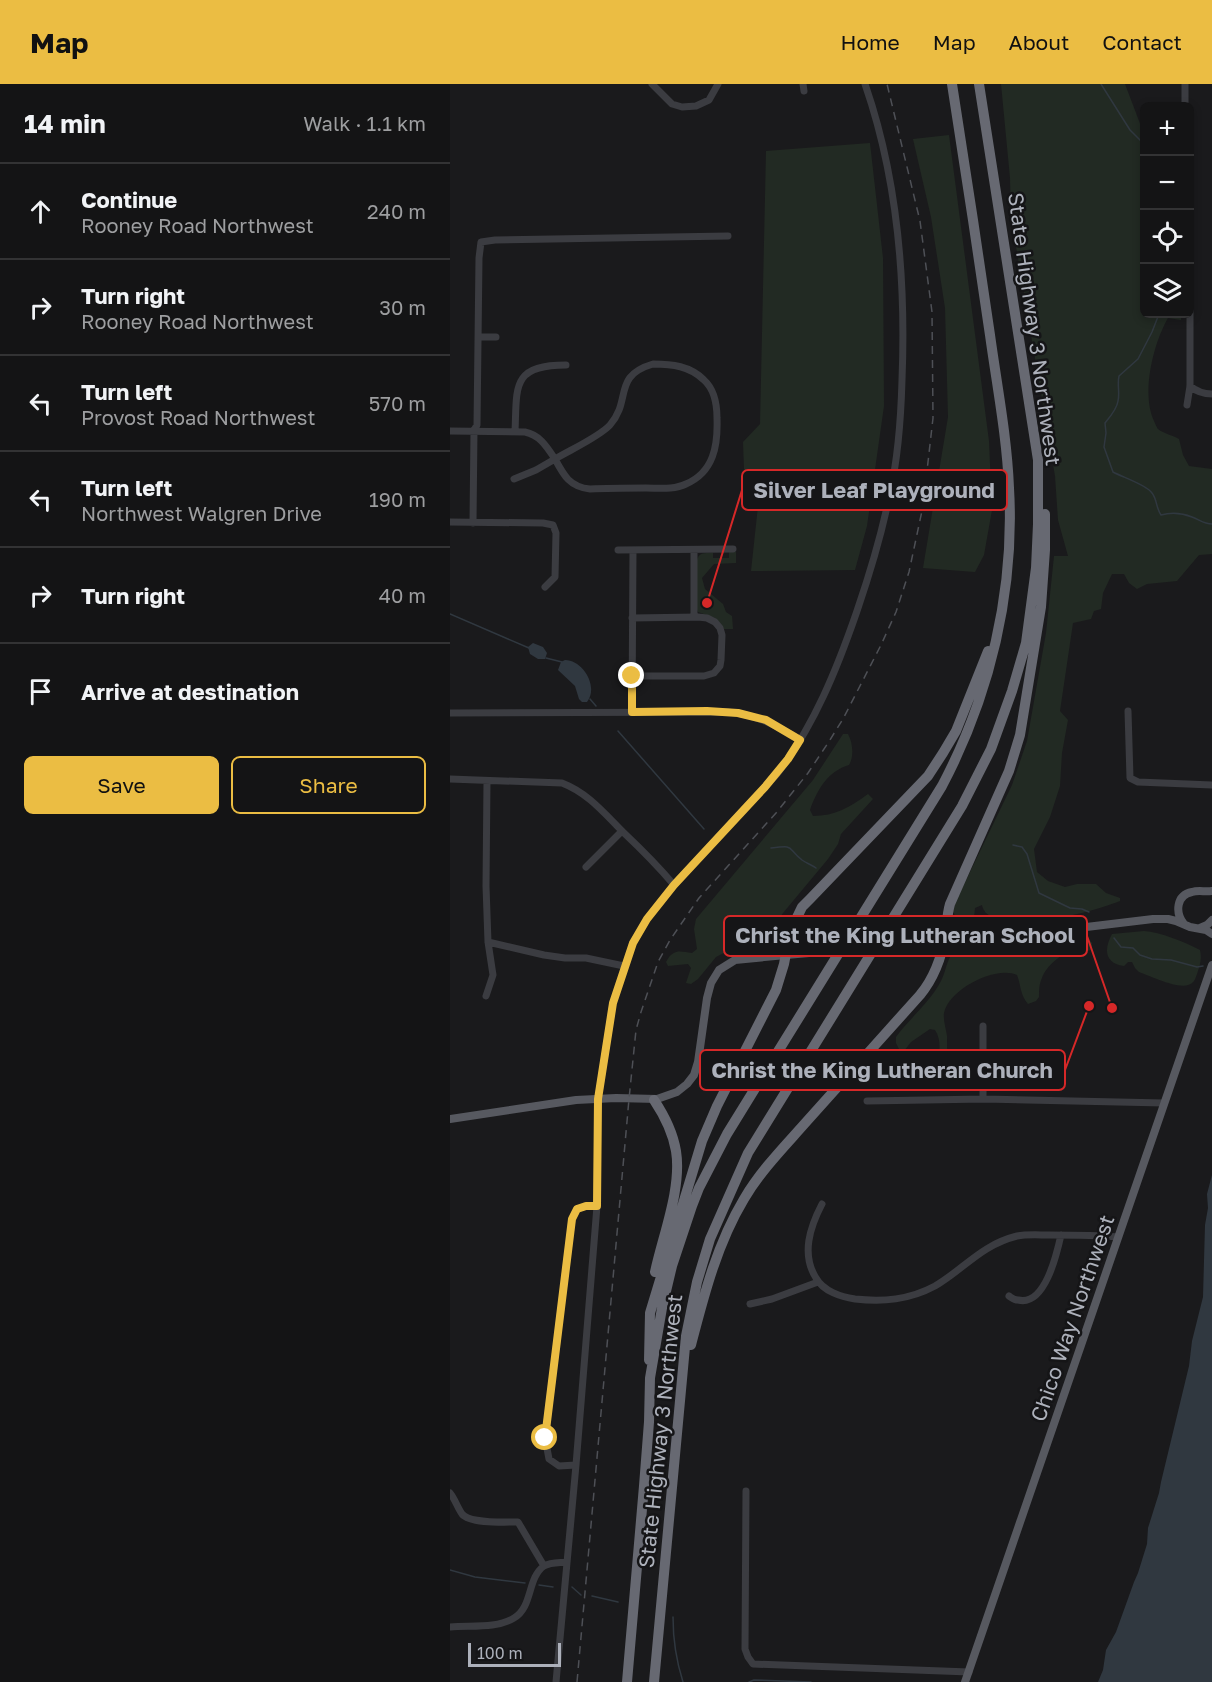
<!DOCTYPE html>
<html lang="en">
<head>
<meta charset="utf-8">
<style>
	:root { --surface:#141415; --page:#1d1d1e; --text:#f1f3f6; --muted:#9d9ea0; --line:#333334; --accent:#ebbd43 }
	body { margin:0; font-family:"Golos Text",sans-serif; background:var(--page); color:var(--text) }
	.controls { position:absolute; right:18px; top:18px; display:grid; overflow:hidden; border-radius:9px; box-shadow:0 3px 9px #0003 }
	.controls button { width:54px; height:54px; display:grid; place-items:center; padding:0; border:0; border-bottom:2px solid var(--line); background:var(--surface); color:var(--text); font:30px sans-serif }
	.scale { position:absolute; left:18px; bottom:15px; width:93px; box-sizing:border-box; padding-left:6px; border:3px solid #adb1bb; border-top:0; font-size:16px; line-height:21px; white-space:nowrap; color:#adb1bb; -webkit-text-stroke:4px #151517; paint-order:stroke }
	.stop { position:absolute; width:18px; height:18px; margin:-14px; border:4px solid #ebbd43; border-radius:50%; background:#fff }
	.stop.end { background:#ebbd43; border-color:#fff; box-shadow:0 2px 6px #0008 }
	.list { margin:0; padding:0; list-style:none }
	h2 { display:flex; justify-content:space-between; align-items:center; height:78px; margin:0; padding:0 24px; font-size:26px }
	h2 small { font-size:20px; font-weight:400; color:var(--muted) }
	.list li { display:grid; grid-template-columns:39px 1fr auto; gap:18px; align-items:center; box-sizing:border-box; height:96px; padding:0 24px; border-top:2px solid var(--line) }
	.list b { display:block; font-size:22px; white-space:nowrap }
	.list p { margin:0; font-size:20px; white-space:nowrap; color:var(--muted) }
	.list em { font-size:20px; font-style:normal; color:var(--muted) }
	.actions { display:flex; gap:12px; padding:18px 24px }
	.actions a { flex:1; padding:14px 0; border:2px solid var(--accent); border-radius:9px; text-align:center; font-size:21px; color:var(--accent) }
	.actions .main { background:var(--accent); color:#111 }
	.icon { flex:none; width:33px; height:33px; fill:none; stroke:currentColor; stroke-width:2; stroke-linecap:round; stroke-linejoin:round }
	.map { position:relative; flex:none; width:762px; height:1598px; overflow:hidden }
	header { display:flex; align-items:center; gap:36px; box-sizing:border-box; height:84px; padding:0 30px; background:var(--accent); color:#111 }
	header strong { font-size:28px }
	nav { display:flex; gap:33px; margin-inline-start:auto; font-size:21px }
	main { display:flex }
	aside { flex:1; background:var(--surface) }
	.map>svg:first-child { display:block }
</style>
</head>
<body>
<header>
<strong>Map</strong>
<nav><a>Home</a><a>Map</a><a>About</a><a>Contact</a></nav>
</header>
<main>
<aside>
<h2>14 min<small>Walk · 1.1 km</small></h2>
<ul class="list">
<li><svg class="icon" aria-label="ahead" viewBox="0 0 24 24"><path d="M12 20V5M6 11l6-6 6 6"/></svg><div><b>Continue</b><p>Rooney Road Northwest</p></div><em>240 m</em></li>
<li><svg class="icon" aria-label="right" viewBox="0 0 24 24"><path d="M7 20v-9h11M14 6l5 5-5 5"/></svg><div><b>Turn right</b><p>Rooney Road Northwest</p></div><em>30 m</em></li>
<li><svg class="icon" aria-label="left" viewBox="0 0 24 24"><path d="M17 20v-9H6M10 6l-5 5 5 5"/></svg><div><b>Turn left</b><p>Provost Road Northwest</p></div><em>570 m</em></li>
<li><svg class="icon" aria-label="left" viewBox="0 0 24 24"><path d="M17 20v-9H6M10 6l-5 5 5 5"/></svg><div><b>Turn left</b><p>Northwest Walgren Drive</p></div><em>190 m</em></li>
<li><svg class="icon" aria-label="right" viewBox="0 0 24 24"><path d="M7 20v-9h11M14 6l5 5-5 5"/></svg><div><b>Turn right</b></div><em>40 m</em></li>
<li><svg class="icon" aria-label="arrive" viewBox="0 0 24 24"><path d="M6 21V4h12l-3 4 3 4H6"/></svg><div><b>Arrive at destination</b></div></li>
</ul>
<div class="actions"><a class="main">Save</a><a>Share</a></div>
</aside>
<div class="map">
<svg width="762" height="1598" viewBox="0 0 762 1598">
	<rect width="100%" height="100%" fill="#1a1a1c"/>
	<path fill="#222a23" d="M551,0h124l19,50v180h37v6l-13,-2c-15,26 -27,76 -14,103 1,2 3,7 4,8 6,5 15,6 21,10l4,16 6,11 23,3v85l-13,1 -22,26 -30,3 -10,5 -8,-6 -5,-9h-12l-9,19 -2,16 -7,2 -3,8 -18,4 -13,88 8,9 -6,33 -2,33 -10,31 -16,32 3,23 11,9 17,6 12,-3h19l10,9 14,5v3c-27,11 -110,33 -134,12 -1,-1 -4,-6 -4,-8l-7,3 -1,9 -7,2 -12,-3 -2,-5 3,-10 56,-116 15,-44 19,-108 8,-77h14l-10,-36 -3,-44 -44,-259 -1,-39z
		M499,51l40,306 3,69 -8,45 -9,17 -52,-4 25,-151 -3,-109 -14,-91 -18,-78z
		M420,59l13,115 1,148 -17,120 -12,44 -104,1 7,-65 -14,-37 -1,-27 17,-18 6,-273z
		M279,468h7v11l-22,1 -12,14 3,11 18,15 3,8 6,4 1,13h-9l-9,-11 -17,-6 -2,-5 1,-47c2,-8 8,-7 16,-7v5h16z
		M393,650h5c5,9 6,23 1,31 -21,6 -32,25 -39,45l3,6c22,0 37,-9 55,-22l5,5 -32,35 -3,10 -10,15 -45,54 -6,10 -9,7h-14l-7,5 -4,8 -27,14 -18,22 -7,5 -5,-1 5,-15 -3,-4 -20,2 -2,-4c7,-13 13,-11 26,-9l5,-4 -3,-20 2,-10 117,-139z
		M694,847c16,1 41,11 56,19 2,9 0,15 -3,24 -1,2 -2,7 -4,8 -9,11 -42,-6 -54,-10l-4,-4 -3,-6h-4l-4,4c-20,-3 -20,-17 -12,-32z
		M624,852l15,3 3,4v7c-7,2 -12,-1 -19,0 -12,4 -27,16 -31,28 -3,6 -3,13 -3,19l-3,4 -8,3c-8,-9 -7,-19 -11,-29 -21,-10 -68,14 -73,38 -1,7 2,16 3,23 0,10 0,19 1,29l-2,5 -4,3 -4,-5c0,-13 5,-26 -3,-38l-5,-1 -19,13 -7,9h-4l-4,-8v-6c14,-19 34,-35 45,-56 7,-13 5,-29 22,-34z"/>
	<path fill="#303840" d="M83,559l10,4 4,6 -2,6h-7l-8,-5 -2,-7z
		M115,576c18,0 34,27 22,42h-5l-3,-3 -4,-13 -17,-16 3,-8z
		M762,1091v507h-114l5,-12 3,-20 10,-18 18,-50 4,-9 9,-29 1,-16 11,-35 2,-11 28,-116 3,-25 11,-44 2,-72 3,-17 -1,-14z"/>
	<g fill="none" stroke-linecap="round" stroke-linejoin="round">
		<path stroke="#303840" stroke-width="1.5" d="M651,0l29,46 13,13 1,5
			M709,230l-7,18 -14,27 -19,17c-2,9 1,17 -1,25 -1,8 -8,16 -13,22l1,10 -2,14 9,25c9,5 34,13 39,21 5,6 4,15 9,22 11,-3 21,-2 31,2 8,3 12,7 20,7
			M0,530l79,34
			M96,574l16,4
			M140,615l6,7
			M168,647l86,98
			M563,761l9,2 5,7 12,39 31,15 12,1 7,3
			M321,764c25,-3 15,-1 31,12 4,3 10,5 14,8
			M664,854l7,9 12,1 7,7 12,4 19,1 26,7 6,-1
			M0,1486l25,7 50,6
			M89,1501l14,2
			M122,1503l9,8
			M142,1512l26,6
			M223,1533c0,23 3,43 10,65
			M299,1598l5,-2 57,2"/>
		<path stroke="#3b3c41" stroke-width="7" d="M202,0l20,20 10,3 14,-1 13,-6 9,-16
			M353,0l1,7
			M735,0v22
			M29,253h17
			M203,280c19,0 37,2 51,16 11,10 13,24 13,38 1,27 -3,54 -31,66 -12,6 -27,4 -40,4 -19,0 -37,0 -56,1 -20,-2 -26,-13 -35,-30 15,-9 44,-22 55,-34 22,-25 2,-49 43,-61z
			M740,302c7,6 13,8 22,8
			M737,321l3,-19v-87
			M0,347l75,1c15,3 22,15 30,27l-19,11 -22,9
			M65,348c2,-45 -4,-67 51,-67
			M0,438l93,1 10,2 3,8 -1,44 -10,10
			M23,439l1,-93 3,-5 2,-167 2,-16 14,-2 233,-4
			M168,466l115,-1
			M244,466v67
			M182,592h72l10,-3 6,-7 1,-6 1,-25 -2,-7 -5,-6 -8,-4 -9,-1 -66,1
			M678,627l2,67 8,4 74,3
			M182,628l1,-162
			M0,629l278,-1c29,3 48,13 72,28
			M0,695l112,4c26,10 42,30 61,49 18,17 35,34 51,53
			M136,783l36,-36
			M38,858l56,13 21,3h21l38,8
			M36,912l7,-21 -5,-33 -2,-56 1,-105
			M533,1015v-73
			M417,1017l117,-2 180,4
			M372,1120c-12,23 -21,50 -6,74 7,13 25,19 39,21 28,3 54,1 80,-13 29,-17 46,-41 82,-50 10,-2 22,-1 32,-1 23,0 46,0 69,2
			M559,1212c3,2 5,4 9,4 27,7 39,-47 43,-65
			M300,1220l22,-5 46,-17
			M126,1381l-17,1 -10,-7 -4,-21 27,-219 5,-10 10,-3h10
			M296,1407l-1,158 3,8 5,7 216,8
			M0,1409c5,6 7,14 12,21 8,10 43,8 56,8l26,44
			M0,1543c20,-2 46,2 64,-9 19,-11 13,-40 30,-52 7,-4 16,-3 23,-4
			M106,1598l20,-217 21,-259 1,-107 15,-96 20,-60 14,-24 27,-34 103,-111c37,-48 60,-105 80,-163 13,-38 25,-78 33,-118 8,-35 11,-77 12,-113 4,-100 -4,-201 -37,-296"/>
		<path stroke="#575960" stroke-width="8" d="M734,840c-9,-11 -8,-29 8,-32 6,-2 13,0 20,-1
			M750,844l7,-3 5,-5
			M0,1035l126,-19 40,-2 41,1 20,-7 10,-8 7,-9 4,-13 9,-64 4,-15 8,-13 16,-10 51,-5 242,-21 125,-15h15l8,2 14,6 16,3 6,4
			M515,1598l247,-717"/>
		<path stroke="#676972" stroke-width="10" d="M204,1016c10,15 19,33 22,51 6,37 -13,84 -21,121
			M241,1261c13,-50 26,-101 53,-146 17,-29 41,-53 63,-78 38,-42 75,-84 113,-126 15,-18 22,-39 26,-62 1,-10 1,-19 4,-29l59,-133 11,-36 21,-128 4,-57v-36
			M199,1276l1,-47 52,-172 15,-35 59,-116 8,-26 6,-32 12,-25 8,-8 118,-123 15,-23 13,-22 32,-80
			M177,1598l17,-196 5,-64 1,-44 12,-70 10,-42 20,-60 7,-18 28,-54 215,-348c48,-91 73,-195 67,-298 -2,-51 -12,-102 -19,-153 -12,-84 -25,-167 -38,-251
			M204,1598l32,-346 11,-54 13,-43 38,-86 214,-347 29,-57 21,-58 14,-48 10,-75 2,-44v-64l-59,-376"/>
		<path stroke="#4e5056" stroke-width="1.5" stroke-dasharray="8 6" stroke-linecap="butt" d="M127,1598l52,-583 7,-69 5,-18 17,-50 12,-22 29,-42 77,-85 32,-40 20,-30 15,-24 38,-74 15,-33 13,-40 14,-66 10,-88 -1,-106 -12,-91 -33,-137"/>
	</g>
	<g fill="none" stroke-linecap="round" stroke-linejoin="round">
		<path stroke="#ebbd43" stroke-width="8" d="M95,1354l27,-219 5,-10 9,-3h11l1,-107 15,-96 20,-60 14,-24 27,-34 91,-98 23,-28 12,-19 -34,-20 -28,-7 -31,-2 -75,1v-36"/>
	</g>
	<g text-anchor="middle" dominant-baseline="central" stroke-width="5" stroke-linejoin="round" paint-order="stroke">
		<g font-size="21" fill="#adb1bb" stroke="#151517">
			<text transform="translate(585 245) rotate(82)">State Highway 3 Northwest</text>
			<text transform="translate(622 1234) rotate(-71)">Chico Way Northwest</text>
			<text transform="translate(210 1347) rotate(-84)">State Highway 3 Northwest</text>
		</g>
	</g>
	<path fill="none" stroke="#d62828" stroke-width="2" d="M257 519L292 406M662 924L637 852M639 922L615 986"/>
	<g fill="#d62828" stroke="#151517" stroke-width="2">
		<circle cx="257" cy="519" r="6"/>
		<circle cx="662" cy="924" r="6"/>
		<circle cx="639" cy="922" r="6"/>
	</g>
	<g fill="#151517" stroke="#d62828" stroke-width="2">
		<rect x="292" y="386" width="265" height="40" rx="6"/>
		<rect x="274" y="832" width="363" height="40" rx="6"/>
		<rect x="250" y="966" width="365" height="40" rx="6"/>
	</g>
	<g font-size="22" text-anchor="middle" font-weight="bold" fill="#adb1bb">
		<text x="424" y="414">Silver Leaf Playground</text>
		<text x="455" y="859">Christ the King Lutheran School</text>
		<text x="432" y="994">Christ the King Lutheran Church</text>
	</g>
</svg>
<div class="controls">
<button>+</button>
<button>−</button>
<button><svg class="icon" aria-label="locate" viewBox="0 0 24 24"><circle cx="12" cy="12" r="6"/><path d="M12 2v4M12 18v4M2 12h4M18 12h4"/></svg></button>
<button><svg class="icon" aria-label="layers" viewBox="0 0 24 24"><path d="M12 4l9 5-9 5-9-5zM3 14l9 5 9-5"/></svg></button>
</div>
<div class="scale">100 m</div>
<div class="stop" style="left:95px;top:1354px"></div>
<div class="stop end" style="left:182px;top:592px"></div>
</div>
</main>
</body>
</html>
